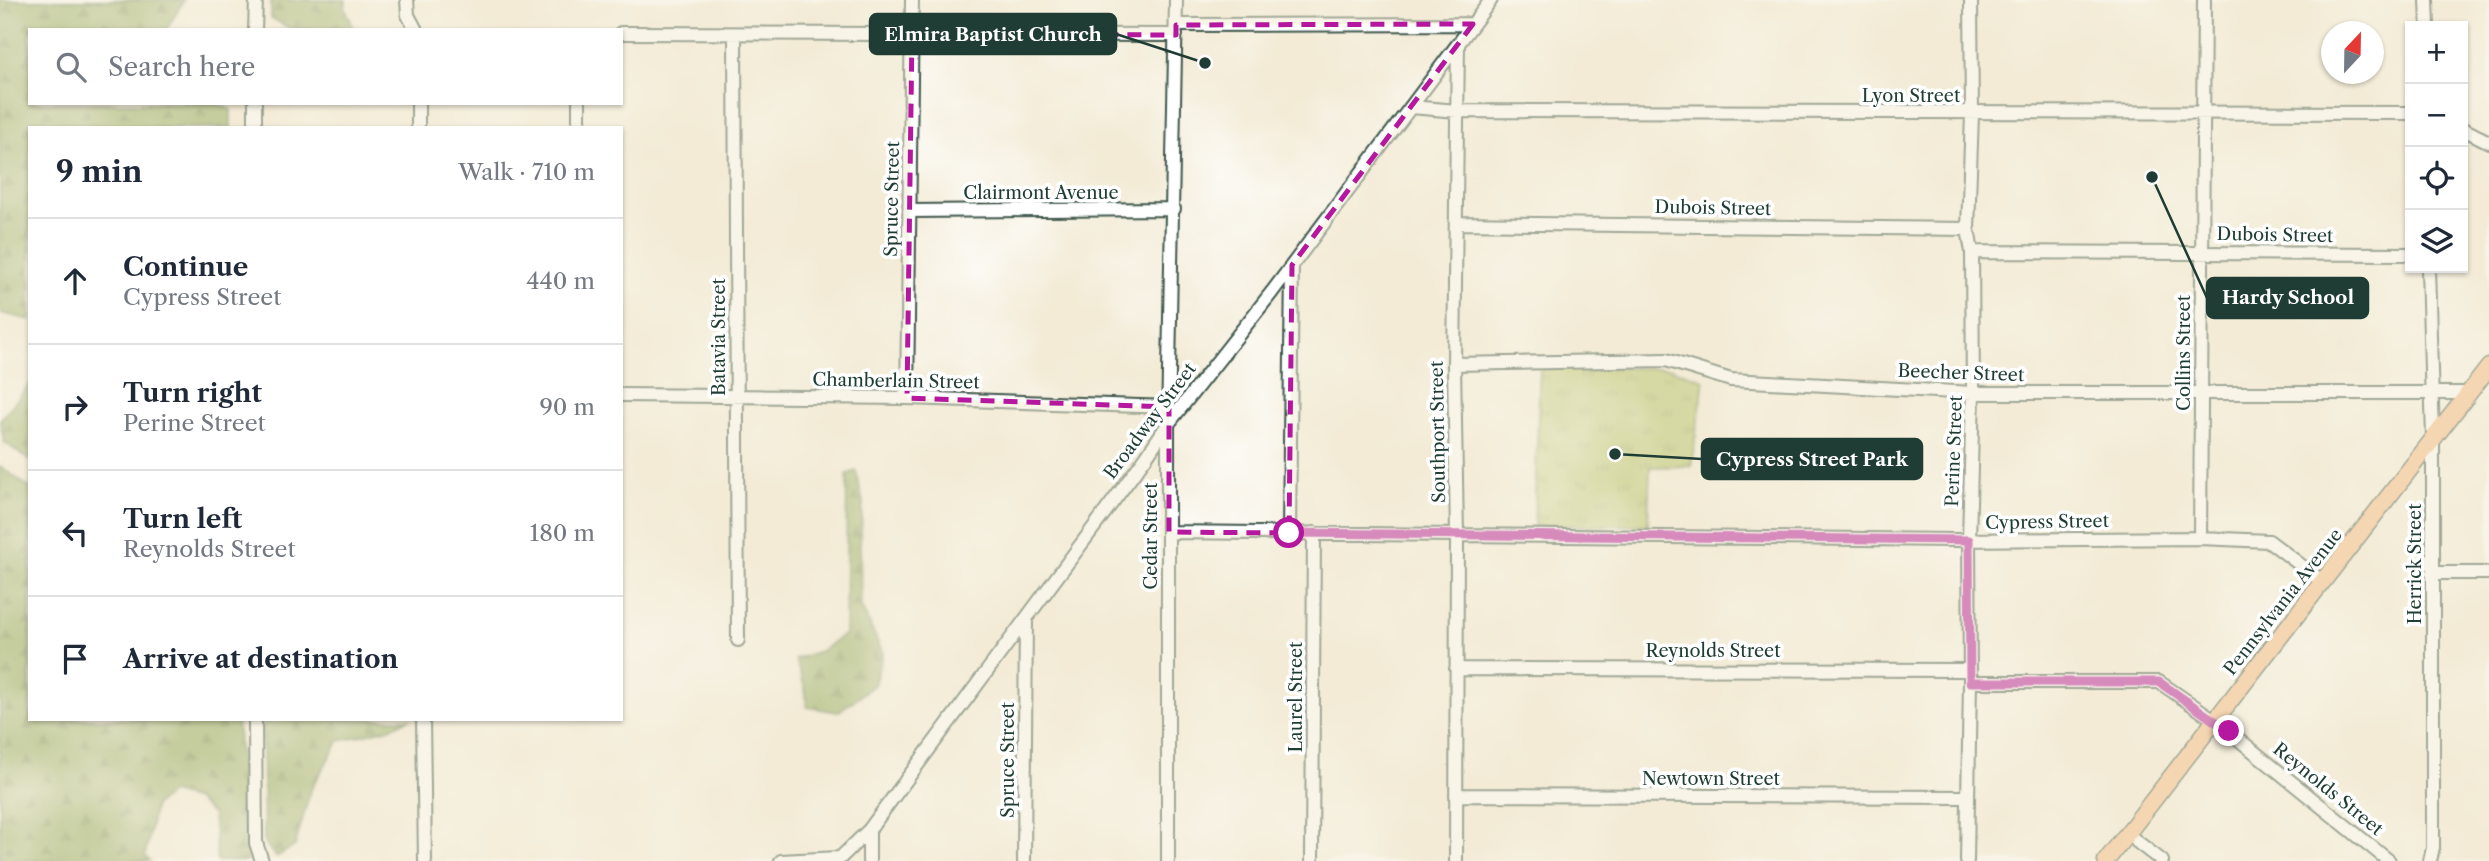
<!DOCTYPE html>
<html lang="en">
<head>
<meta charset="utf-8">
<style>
	:root { --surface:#fff; --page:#f6f6f7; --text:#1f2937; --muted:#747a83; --line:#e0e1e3 }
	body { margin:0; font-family:"Libre Caslon Text",serif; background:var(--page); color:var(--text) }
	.controls { position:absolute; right:21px; top:21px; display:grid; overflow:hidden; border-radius:0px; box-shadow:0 2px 5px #0004 }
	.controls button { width:63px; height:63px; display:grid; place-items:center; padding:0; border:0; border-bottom:2px solid var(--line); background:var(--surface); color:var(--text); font:35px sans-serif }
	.compass { position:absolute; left:2321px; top:21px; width:63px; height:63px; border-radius:50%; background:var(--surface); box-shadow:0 2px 5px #0004; rotate:22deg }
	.stop { position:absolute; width:21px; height:21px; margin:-16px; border:5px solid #b5179e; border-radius:50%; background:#fff }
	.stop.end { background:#b5179e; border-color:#fff; box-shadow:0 2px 7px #0008 }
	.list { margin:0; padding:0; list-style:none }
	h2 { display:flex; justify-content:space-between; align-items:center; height:91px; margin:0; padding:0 28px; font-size:30px }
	h2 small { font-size:23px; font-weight:400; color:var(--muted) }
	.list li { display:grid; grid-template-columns:46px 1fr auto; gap:21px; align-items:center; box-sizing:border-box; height:126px; padding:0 28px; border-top:2px solid var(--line) }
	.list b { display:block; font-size:26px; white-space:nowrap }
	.list p { margin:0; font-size:23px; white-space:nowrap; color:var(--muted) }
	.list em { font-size:23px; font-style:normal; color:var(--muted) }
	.icon { flex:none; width:38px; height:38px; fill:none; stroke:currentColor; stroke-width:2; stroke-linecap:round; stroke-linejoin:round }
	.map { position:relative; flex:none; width:2489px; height:861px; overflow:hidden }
	.search { position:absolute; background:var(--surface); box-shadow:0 2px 5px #0004; left:28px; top:28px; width:595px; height:77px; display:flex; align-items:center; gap:18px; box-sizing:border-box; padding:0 24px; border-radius:0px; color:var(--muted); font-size:26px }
	.panel { position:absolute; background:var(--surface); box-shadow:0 2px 5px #0004; left:28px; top:126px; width:595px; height:595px; border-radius:0px }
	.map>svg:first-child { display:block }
</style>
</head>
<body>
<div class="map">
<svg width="2489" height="861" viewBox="0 0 2489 861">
	<defs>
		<pattern id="forest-firs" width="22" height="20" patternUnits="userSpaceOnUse" patternTransform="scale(1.75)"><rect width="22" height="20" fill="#8fa95b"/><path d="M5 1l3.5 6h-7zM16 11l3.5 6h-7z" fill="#748b4c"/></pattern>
		<pattern id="park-tufts" width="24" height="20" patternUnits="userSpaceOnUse" patternTransform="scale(1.75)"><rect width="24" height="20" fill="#b4c366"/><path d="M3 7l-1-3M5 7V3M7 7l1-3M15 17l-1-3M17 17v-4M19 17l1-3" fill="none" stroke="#92a055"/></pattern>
	</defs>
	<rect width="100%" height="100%" fill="#fff"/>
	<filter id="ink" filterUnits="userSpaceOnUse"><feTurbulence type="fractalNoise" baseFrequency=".0143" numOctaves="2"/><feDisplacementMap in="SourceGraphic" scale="14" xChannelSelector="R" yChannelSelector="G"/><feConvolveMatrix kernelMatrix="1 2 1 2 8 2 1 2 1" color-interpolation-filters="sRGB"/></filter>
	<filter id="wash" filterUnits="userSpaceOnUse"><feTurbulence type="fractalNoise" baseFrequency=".00686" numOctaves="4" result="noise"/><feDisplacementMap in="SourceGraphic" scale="28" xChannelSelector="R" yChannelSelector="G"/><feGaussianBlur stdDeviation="1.57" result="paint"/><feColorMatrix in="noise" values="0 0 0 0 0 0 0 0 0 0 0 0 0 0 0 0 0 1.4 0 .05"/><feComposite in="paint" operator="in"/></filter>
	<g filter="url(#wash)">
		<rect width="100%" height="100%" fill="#f3ebd6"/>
		<path fill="url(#forest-firs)" stroke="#577348" stroke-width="2" d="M0,0h184l-18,30h-136v73h185l16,7v18h-201v192l-30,-7z
			M271,0h75l-1,8 9,20 -61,2 -22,-12z
			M30,384v77l-26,-19 -4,-22z
			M0,466l30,22v231h207l11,142h-31l-4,-46 -17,-15 -25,-7 -16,12 -10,51 5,5h-150z
			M856,471l7,31 -3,43 1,61 22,47 -9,32 -36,27 -31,-5 -2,-19 -10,-29 25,-8 25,-17 2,-160z
			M262,719h148l-20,9 -51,13 -28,48 -16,57 -19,11 -12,-15z"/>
		<path fill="url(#park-tufts)" stroke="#6a804d" stroke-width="2" d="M1540,368h129l35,12 -13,86 -41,1 -2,58 -114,1z"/>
	</g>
	<g filter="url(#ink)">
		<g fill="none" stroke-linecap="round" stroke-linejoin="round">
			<defs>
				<path id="minor" d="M407,0l1,15 8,15
					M2427,0l1,26
					M1176,25l297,-1
					M255,30l1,-30
					M621,33l555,2
					M735,34l3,606
					M579,103v25
					M1411,107l46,4 953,2
					M255,128v-25
					M418,128v-25
					M2463,129l26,13
					M909,211l265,-2
					M1457,223l511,6
					M1972,252l438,2
					M2428,268l5,171v409l-3,13
					M1454,364l212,-4 65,20 242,13h496
					M621,395l286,3 262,9
					M907,398l5,-398
					M1169,532l787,8 244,-2 69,3 54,41
					M1289,533l3,-268
					M2200,538l4,-538
					M2432,573h57
					M1456,669l514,1
					M1970,682h189l57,39 173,140
					M255,719l1,124 6,18
					M423,719l2,142
					M1456,795l511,2
					M869,830v31
					M2127,834l35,27
					M781,861l58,-3
					M837,861l32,-31 277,-373 22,-33 104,-132 219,-292
					M1024,861l2,-242
					M1168,861v-437l8,-424
					M1312,861l2,-328
					M1456,861l1,-326 -3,-171 4,-320
					M1967,861l3,-179 -1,-142 4,-147 -1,-141 -4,-23 4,-115 -1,-114"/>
				<path id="major" d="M2106,861l383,-494"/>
			</defs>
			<use href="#minor" stroke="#3f574c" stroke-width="16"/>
			<use href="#major" stroke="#3f574c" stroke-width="19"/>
			<use href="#minor" stroke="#fff" stroke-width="12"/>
			<use href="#major" stroke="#f9bc8a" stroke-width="16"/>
		</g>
	</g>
	<g fill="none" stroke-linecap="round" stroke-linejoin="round" filter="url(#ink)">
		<path stroke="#b5179e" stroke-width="9" d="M1289,533l680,7 1,142h189l70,49"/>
	</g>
	<path d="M0 0H2489V861H0ZM1473,24l-181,241 -3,268 -120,-1v-125l-262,-9 5,-364 264,1v-10z" fill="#f3ebd6" fill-opacity=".55" fill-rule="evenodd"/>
	<path fill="none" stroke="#b5179e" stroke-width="5" stroke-dasharray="14 9" stroke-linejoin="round" d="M1473,24l-181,241 -3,268 -120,-1v-125l-262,-9 5,-364 264,1v-10z"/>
	<g text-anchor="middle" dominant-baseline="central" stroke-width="7" stroke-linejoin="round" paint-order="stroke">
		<g font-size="18" fill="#1f3d34" stroke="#fff">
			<text x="1911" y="96">Lyon Street</text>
			<text x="1041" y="193">Clairmont Avenue</text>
			<text transform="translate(892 199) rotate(-89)">Spruce Street</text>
			<text transform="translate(1713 208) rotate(1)">Dubois Street</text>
			<text transform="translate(2275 235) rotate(1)">Dubois Street</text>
			<text transform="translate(719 337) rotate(-90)">Batavia Street</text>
			<text transform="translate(2184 353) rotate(-90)">Collins Street</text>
			<text transform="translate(1961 373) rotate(2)">Beecher Street</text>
			<text transform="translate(896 381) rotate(1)">Chamberlain Street</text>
			<text transform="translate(1150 421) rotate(-53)">Broadway Street</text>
			<text transform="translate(1438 432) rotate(-91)">Southport Street</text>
			<text transform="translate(1954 451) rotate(-88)">Perine Street</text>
			<text transform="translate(2047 522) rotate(-1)">Cypress Street</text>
			<text transform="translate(1151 536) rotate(-90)">Cedar Street</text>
			<text transform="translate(2415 564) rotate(-90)">Herrick Street</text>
			<text transform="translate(2283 602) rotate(-52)">Pennsylvania Avenue</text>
			<text x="1713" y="651">Reynolds Street</text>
			<text transform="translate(1296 697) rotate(-90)">Laurel Street</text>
			<text transform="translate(1008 760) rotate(-90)">Spruce Street</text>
			<text x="1711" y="779">Newtown Street</text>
			<text transform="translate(2328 789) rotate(39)">Reynolds Street</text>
		</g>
	</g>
	<path fill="none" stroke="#1f3d34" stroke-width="2.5" d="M1205 63L1116 34M2152 177L2207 298M1615 454L1702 459"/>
	<g fill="#1f3d34" stroke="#fff" stroke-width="2.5">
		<circle cx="1205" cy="63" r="7"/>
		<circle cx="2152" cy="177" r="7"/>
		<circle cx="1615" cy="454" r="7"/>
	</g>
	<g fill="#1f3d34" stroke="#1f3d34" stroke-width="2.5">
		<rect x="870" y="14" width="246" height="40" rx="7"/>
		<rect x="2207" y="278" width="161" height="40" rx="7"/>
		<rect x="1702" y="439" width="220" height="40" rx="7"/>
	</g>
	<g font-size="19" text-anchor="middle" font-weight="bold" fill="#fff">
		<text x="993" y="41">Elmira Baptist Church</text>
		<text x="2288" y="304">Hardy School</text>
		<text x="1812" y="466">Cypress Street Park</text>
	</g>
</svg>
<div class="controls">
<button>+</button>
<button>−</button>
<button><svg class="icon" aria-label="locate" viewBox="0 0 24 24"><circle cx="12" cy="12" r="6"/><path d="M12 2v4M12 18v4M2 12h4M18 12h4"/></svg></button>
<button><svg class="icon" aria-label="layers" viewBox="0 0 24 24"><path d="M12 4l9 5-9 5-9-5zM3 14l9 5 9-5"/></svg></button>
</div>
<svg class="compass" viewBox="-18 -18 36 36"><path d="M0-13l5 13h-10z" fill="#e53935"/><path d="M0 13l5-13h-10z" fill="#747a83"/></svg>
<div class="stop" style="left:1289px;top:533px"></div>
<div class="stop end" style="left:2229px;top:731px"></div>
<div class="search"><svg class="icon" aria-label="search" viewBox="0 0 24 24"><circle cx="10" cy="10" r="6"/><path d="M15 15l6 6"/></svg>Search here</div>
<section class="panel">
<h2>9 min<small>Walk · 710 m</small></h2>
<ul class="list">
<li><svg class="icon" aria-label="ahead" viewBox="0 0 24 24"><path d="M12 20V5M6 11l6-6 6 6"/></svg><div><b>Continue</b><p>Cypress Street</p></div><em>440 m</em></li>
<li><svg class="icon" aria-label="right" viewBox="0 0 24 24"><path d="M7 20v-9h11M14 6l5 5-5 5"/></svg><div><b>Turn right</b><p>Perine Street</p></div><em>90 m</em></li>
<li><svg class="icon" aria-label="left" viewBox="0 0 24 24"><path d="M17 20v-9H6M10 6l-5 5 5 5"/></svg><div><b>Turn left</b><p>Reynolds Street</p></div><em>180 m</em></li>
<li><svg class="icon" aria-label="arrive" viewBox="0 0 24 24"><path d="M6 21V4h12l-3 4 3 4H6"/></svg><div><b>Arrive at destination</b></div></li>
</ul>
</section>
</div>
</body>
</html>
